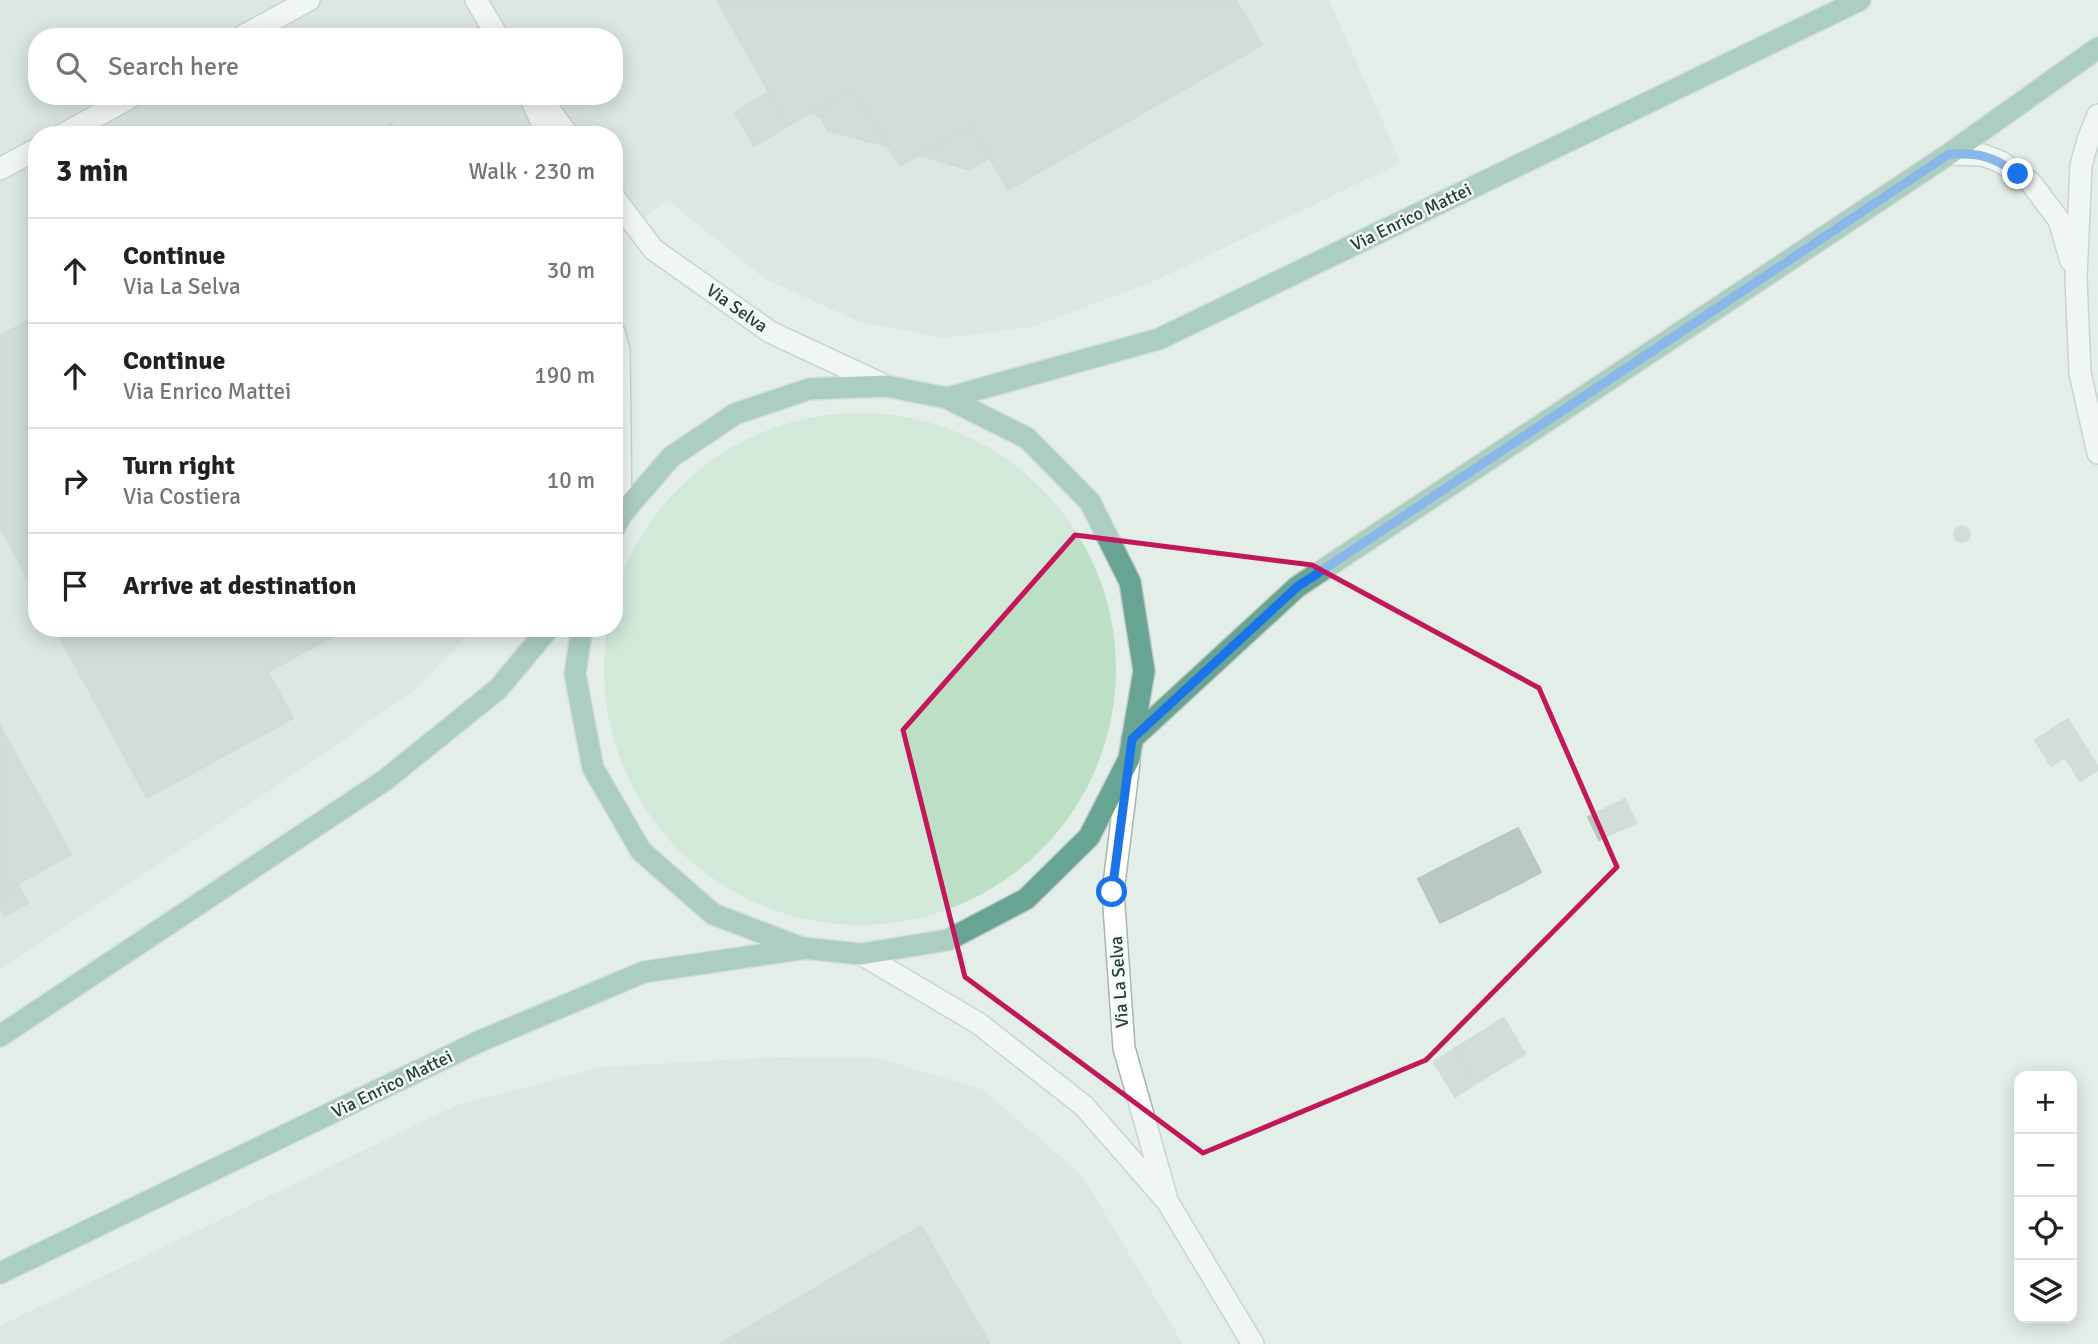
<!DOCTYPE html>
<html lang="en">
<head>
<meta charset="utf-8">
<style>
	:root { --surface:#fff; --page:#f6f6f6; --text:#202124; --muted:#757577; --line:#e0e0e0 }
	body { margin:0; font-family:Signika,sans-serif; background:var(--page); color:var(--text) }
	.controls { position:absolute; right:21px; bottom:21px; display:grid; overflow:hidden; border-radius:14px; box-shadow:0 4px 18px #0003 }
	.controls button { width:63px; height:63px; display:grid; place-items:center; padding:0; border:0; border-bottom:2px solid var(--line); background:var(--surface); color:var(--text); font:35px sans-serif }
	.stop { position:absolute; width:21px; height:21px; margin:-16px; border:5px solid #1a73e8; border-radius:50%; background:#fff }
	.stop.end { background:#1a73e8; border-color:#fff; box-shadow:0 2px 7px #0008 }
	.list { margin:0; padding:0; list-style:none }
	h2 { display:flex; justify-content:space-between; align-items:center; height:91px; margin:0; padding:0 28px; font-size:30px }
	h2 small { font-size:23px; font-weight:400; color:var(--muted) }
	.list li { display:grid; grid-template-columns:46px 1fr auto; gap:21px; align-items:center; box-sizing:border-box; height:105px; padding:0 28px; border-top:2px solid var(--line) }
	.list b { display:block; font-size:26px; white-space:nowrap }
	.list p { margin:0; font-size:23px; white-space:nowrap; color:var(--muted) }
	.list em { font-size:23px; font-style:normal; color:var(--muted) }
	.icon { flex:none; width:38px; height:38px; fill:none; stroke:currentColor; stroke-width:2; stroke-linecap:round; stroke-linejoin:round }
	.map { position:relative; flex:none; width:2098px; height:1344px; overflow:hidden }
	.search { position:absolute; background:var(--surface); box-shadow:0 4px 18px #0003; left:28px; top:28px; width:595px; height:77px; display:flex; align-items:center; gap:18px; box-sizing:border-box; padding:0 24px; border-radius:28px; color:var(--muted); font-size:26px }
	.panel { position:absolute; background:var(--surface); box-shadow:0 4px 18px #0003; left:28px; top:126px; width:595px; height:511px; border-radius:28px }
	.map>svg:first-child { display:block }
</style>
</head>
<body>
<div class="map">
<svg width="2098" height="1344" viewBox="0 0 2098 1344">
	<rect width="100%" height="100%" fill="#e4eee9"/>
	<path fill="#d2ded8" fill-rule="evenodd" d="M0,0h1329l72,163 -244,117 -125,47 -87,11 -85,-16 -95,-43 -98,-79 -53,40v-105h-577v493h437l-58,61 -133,93 -283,188zM37,37h577v59h-577z
		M775,1057l104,1 104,32 99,85 101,169h-1183v-18l457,-221 145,-38z"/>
	<path fill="#bddfc5" d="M604 669a256 256 0 1 1 512 0a256 256 0 1 1-512 0Z"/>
	<path fill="#b9c9c2" stroke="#b6c8c0" stroke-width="2" d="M717,0h519l26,45 -254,145 -37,-64 -71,40 -48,-77 -64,37z
		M852,89l38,58 -62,-16 -7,-14 -9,-4z
		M769,92l19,34 -34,20 -19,-34z
		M392,124l6,11h-27z
		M971,126l19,32 -21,12 -50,-15z
		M37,316v279l-37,-68v-191z
		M1954 534a8 8 0 1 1 16 0a8 8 0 1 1-16 0Z
		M55,628h189l49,90 -146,80z
		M244,628h104l-80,44z
		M2068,719l30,48v3l-18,11 -15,-24 -14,9 -16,-26z
		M0,726l71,128 -71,40z
		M1625,799l11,24 -37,17 -11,-23z
		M1518,828l23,44 -20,11 -23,-45z
		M1498,838l23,45 -60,30 -24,-44z
		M1437,869l24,44 -21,10 -22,-44z
		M18,884l10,19 -23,13 -5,-9v-13z
		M1504,1018l21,36 -50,30 -21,-35z
		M1454,1049l21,35 -20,13 -21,-35z
		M921,1226l69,118h-270z"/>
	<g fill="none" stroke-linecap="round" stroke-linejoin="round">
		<defs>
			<path id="minor" d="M476,0l22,37
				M241,37l68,-37
				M539,96l29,39
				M533,104l15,31
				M2098,115l-9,22 -8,28 -5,114 4,94 18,80
				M62,135l71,-39
				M1949,154l34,1 18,7 30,21 28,37 12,41
				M0,169l37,-20
				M614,197l39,52 117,83 116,54
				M614,332l5,18 2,165"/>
			<path id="tertiary" d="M1129,763l-16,129 11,156 42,148
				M861,954l117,69 106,83 83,95 86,143"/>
			<path id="primary" d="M947,398l212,-59 701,-339
				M582,628l-7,46 18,94 48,83 72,63 89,34 59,6 87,-14 78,-41 63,-62 40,-78 15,-88 -14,-89 -40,-80 -63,-64 -80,-40 -61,-12 -77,3 -74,25 -64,43 -50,58 -7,14
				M1132,739l165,-152 652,-433 149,-106
				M0,1036l385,-256 113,-91 51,-61
				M0,1273l478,-231 166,-70 157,-23"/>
		</defs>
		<use href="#minor" stroke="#a6b6b0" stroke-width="24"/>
		<use href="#tertiary" stroke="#a6b6b0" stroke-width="24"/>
		<use href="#primary" stroke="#c1cac7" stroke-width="24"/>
		<use href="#minor" stroke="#fff" stroke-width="21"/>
		<use href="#tertiary" stroke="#fff" stroke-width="21"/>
		<use href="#primary" stroke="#67a493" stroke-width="21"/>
	</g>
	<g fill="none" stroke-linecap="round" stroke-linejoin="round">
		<path stroke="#1a73e8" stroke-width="9" d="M1112,892l20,-153 165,-152 652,-433c30,-1 44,2 69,20"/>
	</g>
	<path d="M0 0H2098V1344H0ZM1075,535l237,30 227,123 78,179 -191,193 -223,93 -238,-176 -62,-247z" fill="#e4eee9" fill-opacity=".55" fill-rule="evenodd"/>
	<path fill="none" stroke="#c2185b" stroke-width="5" stroke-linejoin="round" d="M1075,535l237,30 227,123 78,179 -191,193 -223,93 -238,-176 -62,-247z"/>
	<g text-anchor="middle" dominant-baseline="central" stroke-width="5" stroke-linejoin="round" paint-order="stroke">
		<g font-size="18" fill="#234037" stroke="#f5faf7">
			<text transform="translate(1411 217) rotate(-26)">Via Enrico Mattei</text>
			<text transform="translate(737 308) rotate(35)">Via Selva</text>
			<text transform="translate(1119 982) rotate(-94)">Via La Selva</text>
			<text transform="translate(392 1084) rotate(-26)">Via Enrico Mattei</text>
		</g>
	</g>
</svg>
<div class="controls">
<button>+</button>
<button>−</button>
<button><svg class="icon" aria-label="locate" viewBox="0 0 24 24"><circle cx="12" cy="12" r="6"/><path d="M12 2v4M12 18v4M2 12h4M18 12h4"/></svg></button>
<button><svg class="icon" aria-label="layers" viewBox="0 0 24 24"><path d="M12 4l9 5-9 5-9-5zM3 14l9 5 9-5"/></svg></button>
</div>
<div class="stop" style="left:1112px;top:892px"></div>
<div class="stop end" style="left:2018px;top:174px"></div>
<div class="search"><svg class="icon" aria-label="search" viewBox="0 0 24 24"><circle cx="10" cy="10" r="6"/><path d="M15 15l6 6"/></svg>Search here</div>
<section class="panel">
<h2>3 min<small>Walk · 230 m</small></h2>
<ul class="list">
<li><svg class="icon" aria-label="ahead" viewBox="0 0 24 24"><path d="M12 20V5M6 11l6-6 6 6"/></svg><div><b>Continue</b><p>Via La Selva</p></div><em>30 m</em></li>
<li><svg class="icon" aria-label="ahead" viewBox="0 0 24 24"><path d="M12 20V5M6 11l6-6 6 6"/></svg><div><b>Continue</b><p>Via Enrico Mattei</p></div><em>190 m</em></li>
<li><svg class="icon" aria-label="right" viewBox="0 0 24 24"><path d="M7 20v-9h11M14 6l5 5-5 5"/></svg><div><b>Turn right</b><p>Via Costiera</p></div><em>10 m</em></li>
<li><svg class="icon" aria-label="arrive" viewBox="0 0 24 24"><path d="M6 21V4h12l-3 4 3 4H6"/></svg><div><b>Arrive at destination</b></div></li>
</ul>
</section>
</div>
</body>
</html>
